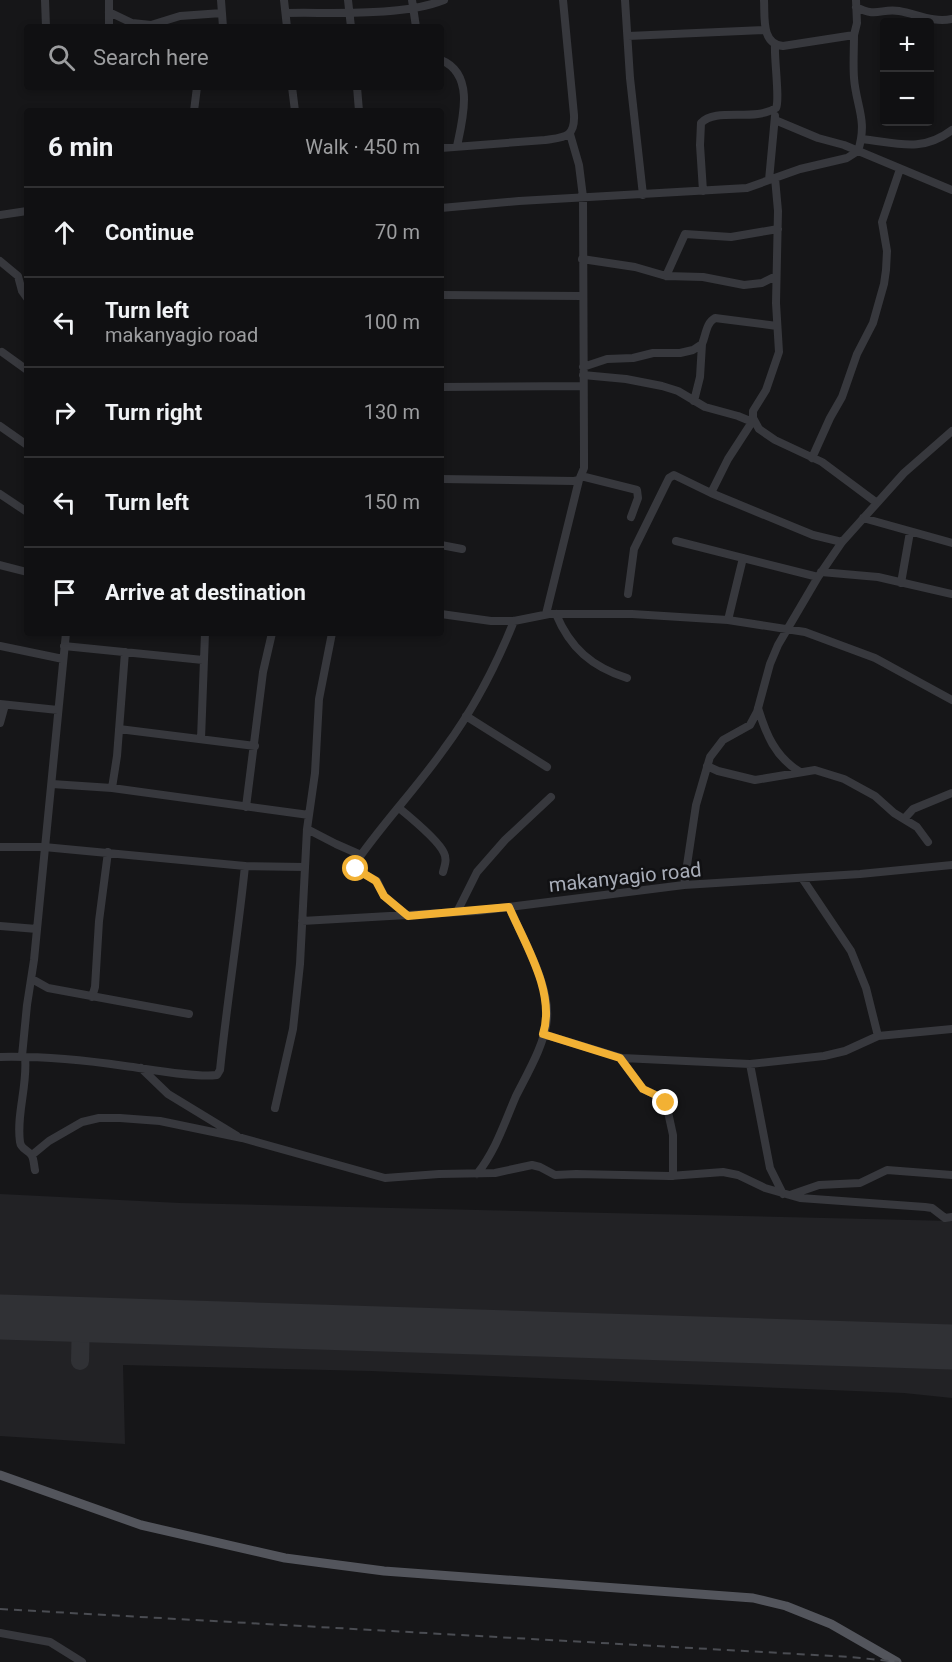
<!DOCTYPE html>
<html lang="en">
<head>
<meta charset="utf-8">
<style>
	:root { --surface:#101012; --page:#1e1e20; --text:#f1f3f6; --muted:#9c9d9f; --line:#303032 }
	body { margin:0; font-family:Roboto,sans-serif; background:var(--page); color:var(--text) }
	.controls { position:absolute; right:18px; top:18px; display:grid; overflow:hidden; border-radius:6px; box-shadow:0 3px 9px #0003 }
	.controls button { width:54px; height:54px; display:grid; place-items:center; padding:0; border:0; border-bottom:2px solid var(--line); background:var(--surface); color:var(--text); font:30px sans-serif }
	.stop { position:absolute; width:18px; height:18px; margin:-14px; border:4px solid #f2b134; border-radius:50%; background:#fff }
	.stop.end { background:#f2b134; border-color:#fff; box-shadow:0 2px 6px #0008 }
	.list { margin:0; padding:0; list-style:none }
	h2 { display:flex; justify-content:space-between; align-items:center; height:78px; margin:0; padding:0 24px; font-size:26px }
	h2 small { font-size:20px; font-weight:400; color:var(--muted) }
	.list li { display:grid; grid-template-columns:39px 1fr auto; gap:18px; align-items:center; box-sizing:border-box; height:90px; padding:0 24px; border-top:2px solid var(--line) }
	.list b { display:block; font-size:22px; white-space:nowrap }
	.list p { margin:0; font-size:20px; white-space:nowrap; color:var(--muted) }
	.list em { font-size:20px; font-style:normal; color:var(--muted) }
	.icon { flex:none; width:33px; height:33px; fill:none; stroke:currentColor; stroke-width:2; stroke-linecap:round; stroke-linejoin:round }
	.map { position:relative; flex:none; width:952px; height:1662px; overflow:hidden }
	.search { position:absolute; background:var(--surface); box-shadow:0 3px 9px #0003; left:24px; top:24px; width:420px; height:66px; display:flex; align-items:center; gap:15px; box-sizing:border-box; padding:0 21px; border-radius:6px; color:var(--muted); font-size:22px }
	.panel { position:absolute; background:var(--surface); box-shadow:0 3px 9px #0003; left:24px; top:108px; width:420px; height:528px; border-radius:6px }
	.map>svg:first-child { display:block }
</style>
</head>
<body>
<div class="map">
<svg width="952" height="1662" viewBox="0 0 952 1662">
	<rect width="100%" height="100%" fill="#161618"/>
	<path fill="#222225" d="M0,1194l180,9 772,18v177l-48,-5 -533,-22 -248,-6 2,79 -125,-8z"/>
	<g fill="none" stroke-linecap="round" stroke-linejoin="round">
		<path stroke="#303135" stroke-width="18" d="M80,1361l1,-42"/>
		<path stroke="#303135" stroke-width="45" d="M0,1317l952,30"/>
		<path stroke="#37383d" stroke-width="8" d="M45,0l1,27
			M109,0v27
			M221,0l2,27
			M284,0l3,27
			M348,0l3,27
			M412,0l4,27
			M625,0l5,78 13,117
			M764,0c1,17 -3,44 19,46l71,-11 3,-12 -1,-23
			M856,7c21,11 25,1 43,4 18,3 34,12 53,8
			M109,12l23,11 19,2 29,-9 42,-3
			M286,13c47,-1 114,4 158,-13
			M628,36l138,-6
			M441,60c34,14 22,58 16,86
			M292,87l3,24
			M357,87l2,24
			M194,111l3,-24
			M775,120l43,18 26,7 108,45
			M862,139c35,4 60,14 90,-9
			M441,148l104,-8c19,-3 30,-2 29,-25l-11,-115
			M775,178l3,33 -2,92 3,49 -13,38 -13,21v7l6,11 16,11 47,22 55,41
			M769,180l6,-64
			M703,191l-3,-46 1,-22c15,-16 53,-1 75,-15 4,-8 -2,-50 -1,-63
			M441,208l78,-7 228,-13 53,-19 47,-11 11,-7c10,-31 -2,-45 -4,-73 -1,-14 0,-29 0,-43
			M0,215l27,-4
			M582,259l53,8 31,9 37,1 41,8 18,-2 14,-7
			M0,261l18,15 4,15 5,7
			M666,276l19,-42 46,3 47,-8
			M441,295l141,1
			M2,352l25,18
			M583,367l24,-8 26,-1 20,-5h27l13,-3 9,-6c4,-9 4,-21 13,-26l62,8
			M583,375l43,4 36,7 16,5 27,16 33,9 17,7
			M441,387l142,-1
			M694,401l6,-24 2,-33
			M0,426l27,19
			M812,458l18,-40 12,-21 15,-43 16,-31 11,-39 2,-14 1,-19 -5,-29 18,-53
			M581,476l56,14 1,8 -7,19
			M441,479l133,2 5,-1 5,-12v-14l-1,-257 -4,-32 -9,-31
			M711,493l17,-34 24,-37
			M0,494l27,18
			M863,518l89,25
			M676,541l142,36
			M441,545l21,4
			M0,565l27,7
			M821,572l57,5 74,17
			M901,583l9,-51
			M628,594l6,-45 35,-71 5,-3 37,18 102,42 29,7
			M441,614l50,7h23l35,-7h83l96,6 77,12 70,26 77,42
			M546,614l33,-134
			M556,614c14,34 36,53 71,64
			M728,620l15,-62
			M0,646l63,13
			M64,646l139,14
			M0,704l58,6
			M758,708c8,26 17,49 42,64
			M466,716l81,51
			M0,723l5,-18
			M119,729l136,17
			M201,739l4,-106
			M707,766l11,5 37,9 60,-10 29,9 31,17 19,17 23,14 11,15
			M52,784l60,4 197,27
			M112,788l5,-32 8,-104
			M246,807l17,-135 9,-39
			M399,808c11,9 40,33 45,45 3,6 1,12 -1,19
			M904,819l9,-10 39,-16
			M307,829l29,15 25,11
			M0,847h44l201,19 59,1
			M802,878l49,73 15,37 12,48
			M684,885l12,-80 14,-48 13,-17 27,-15 7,-13 13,-48 8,-19 40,-68 24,-35 62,-69 48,-42
			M457,912l20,-40 28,-32 46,-43
			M408,916l-24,-20 -7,-15 -22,-12 -1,-4c27,-40 62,-76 90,-116 29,-39 52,-83 70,-128
			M302,921l175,-10 207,-26 176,-11 92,-9
			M0,926l37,3
			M32,979l16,9 141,26
			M92,997l3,-10 4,-66 9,-69
			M543,1034l79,24 128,6 74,-8 21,-5 33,-15 74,-7
			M22,1056l5,-51 7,-45 32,-327
			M0,1057c42,-1 83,3 125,9 24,3 70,12 92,9l3,-5c7,-68 18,-136 25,-204
			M25,1057c3,28 -9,57 -5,85 1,8 9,8 12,14 2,4 2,10 3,14
			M620,1058l23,31 21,10 2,4 7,32v41
			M750,1064l20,104 13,26
			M141,1068l27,26 69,42
			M275,1108l18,-79 7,-65 7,-135 8,-56 4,-74 13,-66
			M32,1155l17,-14 33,-19 17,-4h21l40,3 82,17 143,40 54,-4 56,-1 37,-8 8,2 15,8 21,-1 94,2 53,-4 15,3 27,13 35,10 125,9 7,1 13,10 7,-1
			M477,1174c19,-24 27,-50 39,-78 11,-22 29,-52 31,-77 3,-34 -24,-80 -38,-112
			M790,1195l29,-10 41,-2 27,-13 65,5
			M0,1633l50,9 32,20"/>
		<path stroke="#53555c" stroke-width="9" d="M0,1475l141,50 144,33 99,13 369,27 33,8 45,18 66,38"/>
		<path stroke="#4a4c52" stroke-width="2" stroke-dasharray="8 6" stroke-linecap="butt" d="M0,1609l851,48 48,5"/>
	</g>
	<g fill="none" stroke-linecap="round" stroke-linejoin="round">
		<path stroke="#f2b134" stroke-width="8" d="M356,869l20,12 8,15 24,20 101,-9c16,37 47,86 34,127l77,24 23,31 21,10 2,4"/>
	</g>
	<g text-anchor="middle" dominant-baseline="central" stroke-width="5" stroke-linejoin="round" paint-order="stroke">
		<g font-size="20" fill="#a8adb8" stroke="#111113">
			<text transform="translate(625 877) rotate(-6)">makanyagio road</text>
		</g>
	</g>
</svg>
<div class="controls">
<button>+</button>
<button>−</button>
</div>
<div class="stop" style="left:356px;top:869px"></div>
<div class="stop end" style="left:666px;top:1103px"></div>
<div class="search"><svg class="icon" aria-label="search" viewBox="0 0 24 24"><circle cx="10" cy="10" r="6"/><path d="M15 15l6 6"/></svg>Search here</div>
<section class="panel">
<h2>6 min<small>Walk · 450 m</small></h2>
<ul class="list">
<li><svg class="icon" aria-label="ahead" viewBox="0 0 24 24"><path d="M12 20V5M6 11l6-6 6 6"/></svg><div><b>Continue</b></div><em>70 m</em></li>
<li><svg class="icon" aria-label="left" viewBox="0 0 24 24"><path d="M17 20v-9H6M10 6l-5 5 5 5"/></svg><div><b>Turn left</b><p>makanyagio road</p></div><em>100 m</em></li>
<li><svg class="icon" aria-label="right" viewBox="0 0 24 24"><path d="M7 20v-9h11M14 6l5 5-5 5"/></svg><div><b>Turn right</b></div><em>130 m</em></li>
<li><svg class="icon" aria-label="left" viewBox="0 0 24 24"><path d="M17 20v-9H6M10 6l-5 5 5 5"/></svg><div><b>Turn left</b></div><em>150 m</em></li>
<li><svg class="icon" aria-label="arrive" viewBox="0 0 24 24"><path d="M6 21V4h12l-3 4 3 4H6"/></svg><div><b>Arrive at destination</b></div></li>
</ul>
</section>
</div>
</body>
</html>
